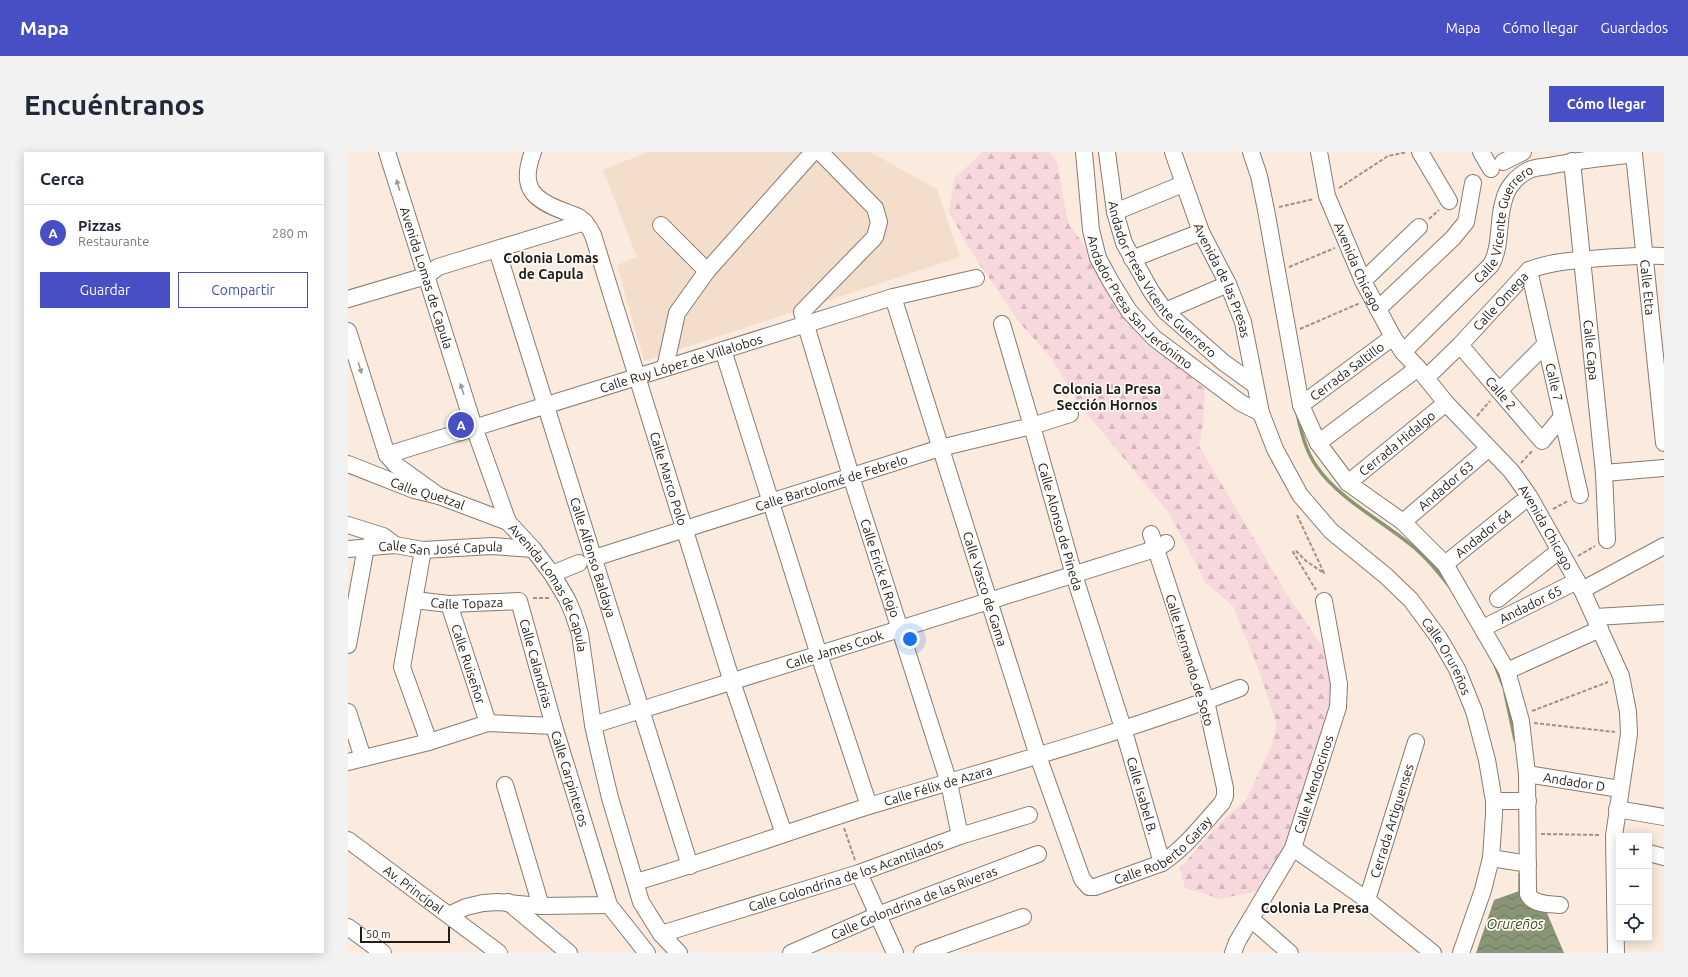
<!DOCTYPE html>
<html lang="es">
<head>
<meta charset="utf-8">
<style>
	:root { --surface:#fff; --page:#f2f2f3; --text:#1f2937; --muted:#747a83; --line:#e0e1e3; --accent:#484ec3 }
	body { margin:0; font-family:Ubuntu,sans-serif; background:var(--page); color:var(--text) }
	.controls { position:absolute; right:12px; bottom:12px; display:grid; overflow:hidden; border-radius:0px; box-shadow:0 2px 10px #0003 }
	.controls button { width:36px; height:36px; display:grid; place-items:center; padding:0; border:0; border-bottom:1px solid var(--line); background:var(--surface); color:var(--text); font:20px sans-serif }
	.scale { position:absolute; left:12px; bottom:10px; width:90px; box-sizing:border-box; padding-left:4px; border:2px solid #211c17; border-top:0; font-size:11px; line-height:14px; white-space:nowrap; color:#211c17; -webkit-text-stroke:3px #fefbf8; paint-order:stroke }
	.you { position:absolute; left:562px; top:487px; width:14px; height:14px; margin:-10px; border:3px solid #fff; border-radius:50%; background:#1a73e8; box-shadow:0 0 0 6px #1a73e833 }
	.badge { display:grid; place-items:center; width:26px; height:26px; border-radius:50%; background:var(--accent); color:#fff; font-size:13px; font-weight:700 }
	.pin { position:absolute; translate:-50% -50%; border:2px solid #fff; box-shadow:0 1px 4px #0006 }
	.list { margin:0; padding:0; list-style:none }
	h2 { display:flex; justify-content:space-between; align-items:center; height:52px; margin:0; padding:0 16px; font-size:17px }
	h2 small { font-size:13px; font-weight:400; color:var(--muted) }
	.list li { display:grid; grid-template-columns:26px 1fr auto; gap:12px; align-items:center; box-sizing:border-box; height:56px; padding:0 16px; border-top:1px solid var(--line) }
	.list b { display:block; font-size:15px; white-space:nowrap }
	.list p { margin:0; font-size:13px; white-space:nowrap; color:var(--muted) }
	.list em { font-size:13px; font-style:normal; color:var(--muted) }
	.actions { display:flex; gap:8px; padding:12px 16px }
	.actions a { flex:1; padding:9px 0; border:1px solid var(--accent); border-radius:0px; text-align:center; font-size:14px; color:var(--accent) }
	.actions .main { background:var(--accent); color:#fff }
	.icon { flex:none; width:22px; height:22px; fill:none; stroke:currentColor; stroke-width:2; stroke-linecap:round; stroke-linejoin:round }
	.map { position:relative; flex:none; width:1316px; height:801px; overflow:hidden; border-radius:0px }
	header { display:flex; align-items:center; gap:24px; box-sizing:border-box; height:56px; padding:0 20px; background:var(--accent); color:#fff }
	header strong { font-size:19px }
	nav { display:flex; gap:22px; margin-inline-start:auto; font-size:14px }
	.intro { display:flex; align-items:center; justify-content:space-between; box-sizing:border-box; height:96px; padding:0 24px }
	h1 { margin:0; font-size:28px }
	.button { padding:10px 18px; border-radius:0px; background:var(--accent); color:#fff; font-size:14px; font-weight:700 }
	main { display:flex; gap:24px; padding:0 24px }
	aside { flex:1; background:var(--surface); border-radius:0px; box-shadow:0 2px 10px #0003 }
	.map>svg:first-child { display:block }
</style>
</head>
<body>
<header>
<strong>Mapa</strong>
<nav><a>Mapa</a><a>Cómo llegar</a><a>Guardados</a></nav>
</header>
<div class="intro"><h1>Encuéntranos</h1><a class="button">Cómo llegar</a></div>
<main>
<aside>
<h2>Cerca<small></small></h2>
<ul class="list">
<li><span class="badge">A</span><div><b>Pizzas</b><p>Restaurante</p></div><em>280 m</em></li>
</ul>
<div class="actions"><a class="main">Guardar</a><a>Compartir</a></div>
</aside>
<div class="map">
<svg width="1316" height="801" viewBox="0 0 1316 801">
	<defs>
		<pattern id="forest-firs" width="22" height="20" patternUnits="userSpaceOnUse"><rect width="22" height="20" fill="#f6d8dd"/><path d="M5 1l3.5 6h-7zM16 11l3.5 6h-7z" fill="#d3b9bd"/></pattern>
		<pattern id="water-waves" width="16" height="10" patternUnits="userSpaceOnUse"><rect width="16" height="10" fill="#899675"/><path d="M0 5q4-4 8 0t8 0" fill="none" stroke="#707a5f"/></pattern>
	</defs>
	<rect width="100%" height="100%" fill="#faebde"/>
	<path fill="#f3decb" d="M300,0h222l67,37 23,68 -316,104 -27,-96 20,-8 -34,-87z"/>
	<path fill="url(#forest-firs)" d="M634,0h68l7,11 11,60 23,32 25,43 30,47 28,18 31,26 -2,35 -4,22 86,145 40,60 11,39 -40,127 -21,49 -18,25 -36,8 -36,-11 -5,-20 41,-46 25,-22 26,-55 5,-20 -19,-57 -25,-62 -27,-23 -37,-70 -90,-109 -28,-46 -32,-36 -47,-69 -23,-41 5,-33z"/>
	<path fill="url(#water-waves)" d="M1171,739l28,22 17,40h-88l18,-53z"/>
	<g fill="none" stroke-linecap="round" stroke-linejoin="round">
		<path stroke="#899675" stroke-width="3.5" d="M949,261c4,19 9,39 20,54 21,31 65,54 94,78 15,12 27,27 39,42
			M1147,513l8,20
			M1157,541l10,47
			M1172,743v-21"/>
		<defs>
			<g id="minor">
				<path id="s1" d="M39,0l87,275 34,95 25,27 19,25 15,25 6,14 7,21 13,91 7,31 10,42 31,104 20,32 18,19"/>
				<path id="s2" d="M185,0c-14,36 0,48 33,60 4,2 10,3 14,6 6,4 10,11 13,17l139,447 52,152"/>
				<path id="s3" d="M472,0l55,56 4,14 -4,15 -73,75 49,164 98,307 11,53"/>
				<path id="s4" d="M736,0l7,78 7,28 13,24 18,29 25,27 87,65 20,10"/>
				<path id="s5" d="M759,0l8,60 9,31 27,48 14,20 58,51 32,23"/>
				<path id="s6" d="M825,0l28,80 27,52 15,38 18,91 14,36 25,46 31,36 55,45 25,24 28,38 18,31 17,42 13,49 7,41v13l-3,44 -8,32 -22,63"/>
				<path d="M903,0l8,24 7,34 35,195 17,38 30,40 55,39 42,42 62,107 14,50 6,53 1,120c5,11 22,10 32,11"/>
				<path id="s7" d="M971,0l8,44 36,85 30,56 10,15 15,16 28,35 66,69 17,24 53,94 39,86 7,36 1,22 -15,102 2,117"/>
				<path d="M1072,0l29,49"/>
				<path d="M1133,0l10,17"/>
				<path id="s8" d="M1224,9l32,312 3,67"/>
				<path d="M1155,10l20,-10"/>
				<path d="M767,60l68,-28"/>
				<path d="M313,73l46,46"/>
				<path id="s9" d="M149,98l193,616"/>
				<path d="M784,107l69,-27"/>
				<path id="s10" d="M1181,118l51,225"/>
				<path d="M1015,129l56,-54"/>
				<path id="s11" d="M545,145l145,459 44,123 7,8h6l67,-24c24,-16 41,-39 60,-60l3,-7v-8l-19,-87 -55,-167"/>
				<path d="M0,147l78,-23 12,-9 13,-4 134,-41"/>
				<path d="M1030,157l75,-71 13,-16 7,-39"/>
				<path d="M817,159l63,-27"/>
				<path id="s12" d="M654,172l30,102 42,149 49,153 39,135"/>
				<path d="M0,179l39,124 9,10 43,31"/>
				<path id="s13" d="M1112,193l82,96 19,-23"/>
				<path d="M375,198l96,305 50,151"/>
				<path id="s14" d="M1055,200l88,-87c11,-20 6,-44 13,-65 3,-13 13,-24 25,-30 6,-3 14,-3 20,-4 29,-6 57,-8 85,-12l30,289"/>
				<path d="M317,216l12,-55 30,-42 106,-119"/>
				<path id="s15" d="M1078,226l34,-33 69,-75c24,-9 49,-10 73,-12 21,-1 41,-3 62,-2"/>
				<path d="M1151,239l46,-46"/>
				<path id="s16" d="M953,253l92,-68"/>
				<path d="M970,291l100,-75"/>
				<path id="s17" d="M39,303l506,-158 83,-19"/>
				<path id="s18" d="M0,312l66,26 25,6 69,26"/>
				<path d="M1256,321l60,-5"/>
				<path id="s19" d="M1000,331l98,-80"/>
				<path id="s20" d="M1055,370l85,-73"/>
				<path d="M0,373l35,11 12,9"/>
				<path id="s21" d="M0,397l47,-4 28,5 69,-4 41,3"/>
				<path d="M75,398l-21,117 27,75"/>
				<path id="s22" d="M246,406l346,-110 92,-22 38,-12"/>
				<path id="s23" d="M1097,412l76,-61"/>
				<path d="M204,422l27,-11"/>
				<path d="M1234,438l82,-44"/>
				<path d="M1150,447l62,-49"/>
				<path id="s24" d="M66,448l35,4 70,-3 35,125 55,179 38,48"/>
				<path id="s25" d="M101,452l39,119"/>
				<path d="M1247,465l69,-4"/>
				<path id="s26" d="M1135,476l94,-47"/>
				<path d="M0,493l18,-98"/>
				<path d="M1159,519l93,-42"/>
				<path d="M0,560l15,46"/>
				<path id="s27" d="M245,573l562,-176 11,-6"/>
				<path d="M0,610l81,-20 59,-19 66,3"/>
				<path id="s28" d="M1179,622l93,15"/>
				<path d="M157,633l36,121"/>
				<path d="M1146,649h34"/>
				<path d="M1269,657l47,8"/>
				<path id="s29" d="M0,688l151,113"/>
				<path d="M945,696l74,52 66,53"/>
				<path d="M1301,701l15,4"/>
				<path d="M1143,706l37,6"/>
				<path d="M511,721l36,80"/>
				<path id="s30" d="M288,730c78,-23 155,-51 233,-76 124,-38 249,-71 371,-118"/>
				<path id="s31" d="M1019,748l49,-158"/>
				<path d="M160,750l61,51"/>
				<path d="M101,763l17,-8 17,-4 15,-1 43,4 68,-1"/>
				<path d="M903,767l39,34"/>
				<path d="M0,775l35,26"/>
				<path id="s32" d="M313,782l198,-61 101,-37 69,-21"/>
				<path id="s33" d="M443,801l87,-38 160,-61"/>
				<path d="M574,801l101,-36"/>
				<path id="s34" d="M885,801l4,-11 56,-94 45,-141 1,-23 -15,-83"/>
			</g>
		</defs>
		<use href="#minor" stroke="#887b6f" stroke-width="18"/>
		<path stroke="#9e938a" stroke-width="2" stroke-dasharray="4 2" stroke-linecap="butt" d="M991,36l49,-32 19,-4
			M931,55l35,-8
			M1081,67l10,-9
			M941,115l46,-19
			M952,177l60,-26
			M1129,264l13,-15
			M1173,311l12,-13
			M1205,357l15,-8
			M949,363l27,58 -18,-12 -10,-10 -3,1 23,38
			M1230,404l17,-10
			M185,446h17
			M1184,559l76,-29
			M1186,571l81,9
			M496,676l11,32
			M1193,682l60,1"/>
		<use href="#minor" stroke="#fff" stroke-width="16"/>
	</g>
	<defs><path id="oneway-solid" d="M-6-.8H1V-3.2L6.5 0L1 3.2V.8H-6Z"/></defs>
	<g fill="#9b9997">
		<use href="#oneway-solid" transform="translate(50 33) rotate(-107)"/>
		<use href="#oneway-solid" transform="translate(12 216) rotate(73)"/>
		<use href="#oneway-solid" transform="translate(114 237) rotate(-108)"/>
	</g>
	<g text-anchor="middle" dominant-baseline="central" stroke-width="3.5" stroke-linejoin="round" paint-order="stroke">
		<g font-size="13" fill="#211c17" stroke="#fefbf8">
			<text stroke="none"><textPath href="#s14" startOffset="168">Calle Vicente Guerrero</textPath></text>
			<text stroke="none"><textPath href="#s7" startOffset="122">Avenida Chicago</textPath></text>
			<text stroke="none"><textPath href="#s5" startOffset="144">Andador Presa Vicente Guerrero</textPath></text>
			<text stroke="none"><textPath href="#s1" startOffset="132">Avenida Lomas de Capula</textPath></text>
			<text stroke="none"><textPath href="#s6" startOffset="138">Avenida de las Presas</textPath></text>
			<text stroke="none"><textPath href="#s14" startOffset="471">Calle Etta</textPath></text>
			<text stroke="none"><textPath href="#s4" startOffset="168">Andador Presa San Jerónimo</textPath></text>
			<text stroke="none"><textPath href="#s15" startOffset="107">Calle Omega</textPath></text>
			<text stroke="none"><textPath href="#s8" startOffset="190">Calle Capa</textPath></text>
			<text stroke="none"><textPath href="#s17" startOffset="308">Calle Ruy López de Villalobos</textPath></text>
			<text stroke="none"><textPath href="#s16" startOffset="57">Cerrada Saltillo</textPath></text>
			<text stroke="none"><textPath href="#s10" startOffset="115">Calle 7</textPath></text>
			<text stroke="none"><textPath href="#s13" startOffset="63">Calle 2</textPath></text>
			<text stroke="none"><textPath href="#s19" startOffset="63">Cerrada Hidalgo</textPath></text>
			<text stroke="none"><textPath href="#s2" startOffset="373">Calle Marco Polo</textPath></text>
			<text stroke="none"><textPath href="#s22" startOffset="249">Calle Bartolomé de Febrelo</textPath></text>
			<text stroke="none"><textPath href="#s20" startOffset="56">Andador 63</textPath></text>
			<text stroke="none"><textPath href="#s18" startOffset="85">Calle Quetzal</textPath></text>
			<text stroke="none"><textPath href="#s12" startOffset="211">Calle Alonso de Pineda</textPath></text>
			<text stroke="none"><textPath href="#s7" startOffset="446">Avenida Chicago</textPath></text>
			<text stroke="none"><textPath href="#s23" startOffset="49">Andador 64</textPath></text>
			<text stroke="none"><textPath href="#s21" startOffset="93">Calle San José Capula</textPath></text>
			<text stroke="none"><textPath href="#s9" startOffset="322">Calle Alfonso Baldaya</textPath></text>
			<text stroke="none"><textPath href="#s3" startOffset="481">Calle Erick el Rojo</textPath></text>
			<text stroke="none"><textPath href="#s1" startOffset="468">Avenida Lomas de Capula</textPath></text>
			<text stroke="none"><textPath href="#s11" startOffset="306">Calle Vasco de Gama</textPath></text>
			<text stroke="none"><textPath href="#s24" startOffset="53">Calle Topaza</textPath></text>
			<text stroke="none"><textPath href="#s26" startOffset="53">Andador 65</textPath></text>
			<text stroke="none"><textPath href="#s27" startOffset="253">Calle James Cook</textPath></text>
			<text stroke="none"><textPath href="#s6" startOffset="588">Calle Orureños</textPath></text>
			<text transform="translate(842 508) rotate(73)">Calle Hernando de Soto</text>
			<text stroke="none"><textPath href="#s24" startOffset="170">Calle Calandrias</textPath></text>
			<text stroke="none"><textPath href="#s25" startOffset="63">Calle Ruiseñor</textPath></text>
			<text stroke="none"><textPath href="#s24" startOffset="290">Calle Carpinteros</textPath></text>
			<text stroke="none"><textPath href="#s28" startOffset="48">Andador D</textPath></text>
			<text stroke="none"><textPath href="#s34" startOffset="188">Calle Mendocinos</textPath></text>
			<text stroke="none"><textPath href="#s30" startOffset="317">Calle Félix de Azara</textPath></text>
			<text stroke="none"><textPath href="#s12" startOffset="492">Calle Isabel B.</textPath></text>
			<text stroke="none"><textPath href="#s31" startOffset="83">Cerrada Artiguenses</textPath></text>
			<text stroke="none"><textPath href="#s11" startOffset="707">Calle Roberto Garay</textPath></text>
			<text stroke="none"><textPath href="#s32" startOffset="194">Calle Golondrina de los Acantilados</textPath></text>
			<text stroke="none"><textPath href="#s29" startOffset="82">Av. Principal</textPath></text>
			<text stroke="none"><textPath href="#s33" startOffset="133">Calle Golondrina de las Riveras</textPath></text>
		</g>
		<g font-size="14" font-weight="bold" fill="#211c17" stroke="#fefbf8">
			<text x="203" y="106">Colonia Lomas<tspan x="203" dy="16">de Capula</tspan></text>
			<text x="759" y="237">Colonia La Presa<tspan x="759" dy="16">Sección Hornos</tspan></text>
			<text x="967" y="756">Colonia La Presa</text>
		</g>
		<g font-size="14" font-style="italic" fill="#3f4f1b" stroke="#fefbf8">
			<text x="1167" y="772">Orureños</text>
		</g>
	</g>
</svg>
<div class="controls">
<button>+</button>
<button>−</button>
<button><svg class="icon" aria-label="locate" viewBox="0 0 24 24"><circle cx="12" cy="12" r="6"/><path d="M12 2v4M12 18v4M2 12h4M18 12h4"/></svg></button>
</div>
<div class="scale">50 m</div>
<div class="you"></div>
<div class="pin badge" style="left:113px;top:273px">A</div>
</div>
</main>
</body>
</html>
